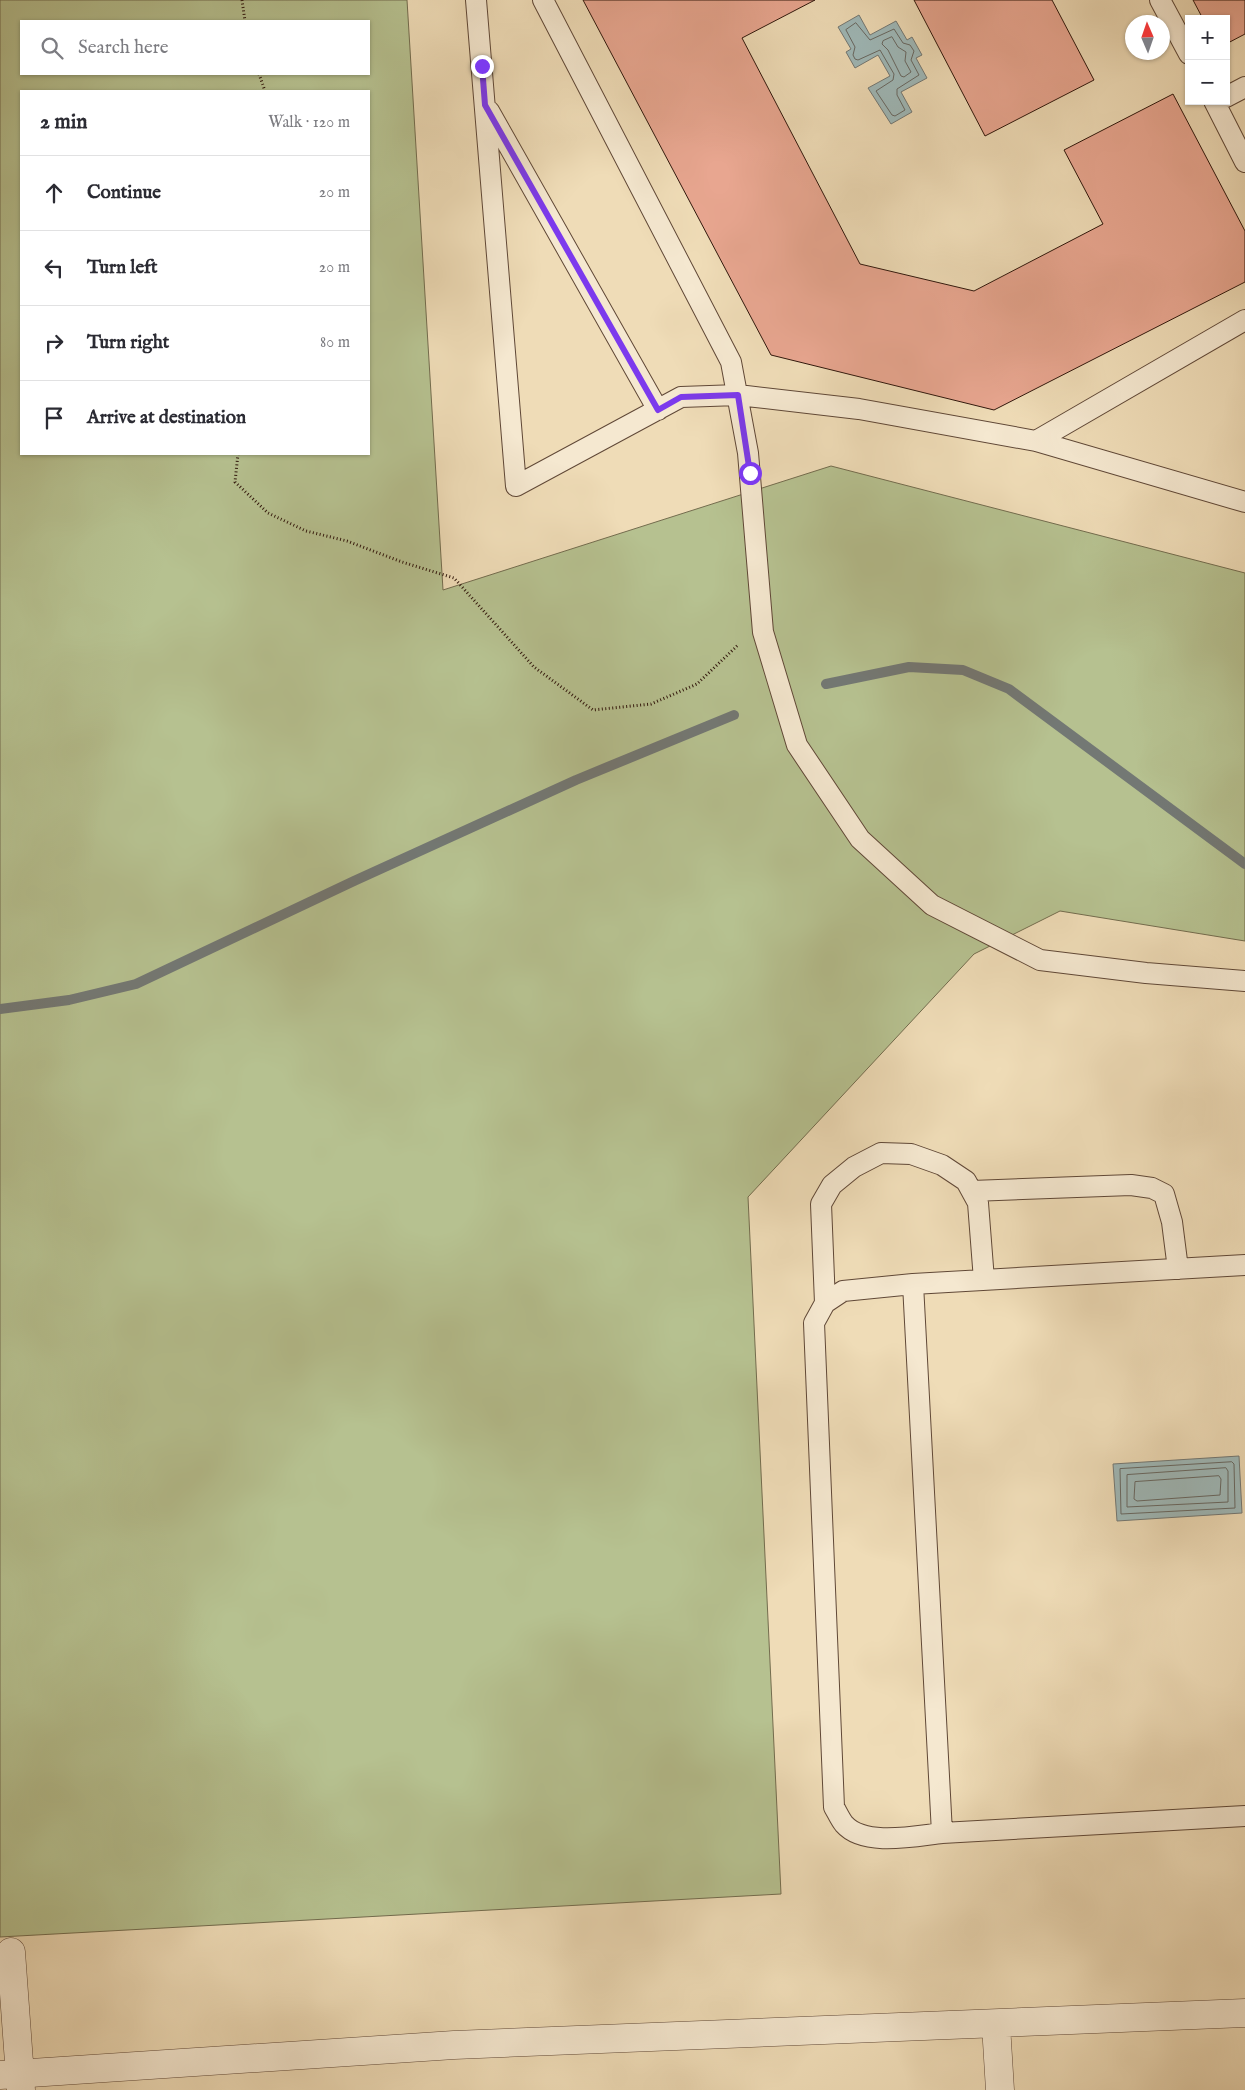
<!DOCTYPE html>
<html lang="en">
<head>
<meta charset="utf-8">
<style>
	:root { --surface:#fff; --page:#f7f7f7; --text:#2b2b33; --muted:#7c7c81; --line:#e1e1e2 }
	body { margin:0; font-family:"IM FELL English",serif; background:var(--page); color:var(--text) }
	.controls { position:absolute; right:15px; top:15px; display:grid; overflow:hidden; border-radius:0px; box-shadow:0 1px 4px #0004 }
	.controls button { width:45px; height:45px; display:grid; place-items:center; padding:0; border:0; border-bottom:1px solid var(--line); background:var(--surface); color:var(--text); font:25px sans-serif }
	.compass { position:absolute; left:1125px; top:15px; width:45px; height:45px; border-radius:50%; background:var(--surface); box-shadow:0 1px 4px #0004; rotate:358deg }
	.stop { position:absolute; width:15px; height:15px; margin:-11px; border:4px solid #7c3aed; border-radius:50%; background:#fff }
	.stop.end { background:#7c3aed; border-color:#fff; box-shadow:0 1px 5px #0008 }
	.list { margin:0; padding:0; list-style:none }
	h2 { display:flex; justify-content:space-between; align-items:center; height:65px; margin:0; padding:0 20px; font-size:21px }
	h2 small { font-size:16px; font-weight:400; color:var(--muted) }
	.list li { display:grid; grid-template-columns:32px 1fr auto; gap:15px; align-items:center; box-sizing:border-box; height:75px; padding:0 20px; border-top:1px solid var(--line) }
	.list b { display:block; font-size:19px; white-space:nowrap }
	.list em { font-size:16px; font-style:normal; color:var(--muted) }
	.icon { flex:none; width:28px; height:28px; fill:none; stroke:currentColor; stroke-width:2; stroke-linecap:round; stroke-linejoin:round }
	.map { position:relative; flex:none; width:1245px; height:2090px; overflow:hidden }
	.search { position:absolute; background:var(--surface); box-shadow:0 1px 4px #0004; left:20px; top:20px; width:350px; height:55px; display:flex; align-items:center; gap:12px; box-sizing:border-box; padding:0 18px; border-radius:0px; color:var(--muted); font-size:19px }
	.panel { position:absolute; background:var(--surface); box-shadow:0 1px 4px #0004; left:20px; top:90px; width:350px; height:365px; border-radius:0px }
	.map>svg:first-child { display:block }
</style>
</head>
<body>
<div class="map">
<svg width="1245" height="2090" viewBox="0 0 1245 2090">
	<rect width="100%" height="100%" fill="#efdcb7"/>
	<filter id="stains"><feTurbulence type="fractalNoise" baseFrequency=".004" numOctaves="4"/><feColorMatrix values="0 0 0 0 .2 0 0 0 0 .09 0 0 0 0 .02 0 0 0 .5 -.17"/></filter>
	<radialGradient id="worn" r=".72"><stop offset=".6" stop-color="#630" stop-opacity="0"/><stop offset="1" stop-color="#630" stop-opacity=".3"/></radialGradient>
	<path fill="#b6c190" stroke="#736c4e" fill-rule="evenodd" d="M0,0h407l36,590 388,-124 414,107v368l-185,-30 -86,43 -226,243 33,697 -781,43zM21,21h348v53h-348zM21,91h348v363h-348z"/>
	<path fill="#9fb9b9" stroke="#737874" d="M859,15l11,20 26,-14 11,19 5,-3 10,18 -6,3 11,20 -26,14 11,20 -21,12 -23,-36 22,-12 -12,-21 -23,13 -9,-16 5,-3 -13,-22z
		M1239,1456l3,57 -125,8 -4,-57z"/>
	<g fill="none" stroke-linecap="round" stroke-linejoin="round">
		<path stroke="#686862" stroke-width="1" d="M856,23l14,17 24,-11 9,14 7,2 4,6 -3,9 8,15 -22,14v6l8,15 -10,6 -3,-1 -16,-24 17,-11 1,-6 -14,-24 -22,10 -3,-1 -2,-4 2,-8 -9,-17z
			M892,37l6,10 8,5 -1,9 6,11 -7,5 -3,-1 -13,-26 -6,-6 1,-3z
			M1232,1462l2,2 1,44 -114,6 -1,-45z
			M1226,1468l2,3v31l-101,5v-32z
			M1219,1476l2,3 -1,16 -83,6 -3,-2 1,-17z"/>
		<path stroke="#737874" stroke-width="10" d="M826,684l83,-17 54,3 46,19 236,175
			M0,1009l69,-9 67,-16 218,-103 222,-101 158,-65"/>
	</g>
	<path fill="#e8a690" stroke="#30170c" d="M583,0h232l-73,38 118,226 114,27 129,-67 -39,-74 109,-56 72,137v51l-251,128 -223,-55z
		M914,0h138l42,80 -109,56z
		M1193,0h52v34l-19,10v-25h-23z"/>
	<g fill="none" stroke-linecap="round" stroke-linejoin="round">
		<defs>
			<path id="service" d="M476,0l40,486 165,-89 57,-2 121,14 177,32 209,61
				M543,0l188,362 17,91 15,179 34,113 63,94 72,66 108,55 106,13 99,8
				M1160,0l29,54
				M1226,97l19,-10
				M1214,101l31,61
				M489,111l169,299
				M1036,441l209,-121
				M972,1191l159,-6 21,3 12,6 8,28 6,47
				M1245,1265l-332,19 29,549 303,-17
				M913,1284l-70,7 -18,12 -11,20 20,484c3,5 6,12 10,17 20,23 71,12 98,9
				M825,1303l-4,-99 11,-19 22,-18 27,-14 30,1 31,11 24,16 12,22 6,77"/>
			<path id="minor" d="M11,1952l10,138
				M996,2025l4,65
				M0,2075l454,-30 791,-32"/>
		</defs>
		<use href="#service" stroke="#604837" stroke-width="22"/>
		<use href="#minor" stroke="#604837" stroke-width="29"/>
		<path stroke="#30170c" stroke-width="3" stroke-dasharray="1 2.5" stroke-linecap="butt" d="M242,0l3,21
			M259,74l6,17
			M238,454l-3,28 33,31 38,18 41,10 55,21 52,16 80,89 59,43 58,-6 46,-20 41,-39"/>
		<use href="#service" stroke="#f5e8d0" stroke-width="20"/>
		<use href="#minor" stroke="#f5e8d0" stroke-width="28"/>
	</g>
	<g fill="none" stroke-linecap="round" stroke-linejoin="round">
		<path stroke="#7c3aed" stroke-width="6" d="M482,66l3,39 173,305 23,-13 57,-2 12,78"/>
	</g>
	<rect width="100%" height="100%" filter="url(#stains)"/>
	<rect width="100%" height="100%" fill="url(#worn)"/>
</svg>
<div class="controls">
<button>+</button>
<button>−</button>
</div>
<svg class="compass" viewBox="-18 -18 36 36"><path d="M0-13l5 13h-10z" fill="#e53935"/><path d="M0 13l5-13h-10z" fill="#7c7c81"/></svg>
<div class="stop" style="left:750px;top:473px"></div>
<div class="stop end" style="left:482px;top:66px"></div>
<div class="search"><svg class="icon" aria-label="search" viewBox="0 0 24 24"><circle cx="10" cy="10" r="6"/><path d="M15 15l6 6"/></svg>Search here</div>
<section class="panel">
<h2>2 min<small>Walk · 120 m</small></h2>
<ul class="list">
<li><svg class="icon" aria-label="ahead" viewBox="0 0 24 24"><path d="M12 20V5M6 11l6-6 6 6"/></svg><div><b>Continue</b></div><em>20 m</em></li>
<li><svg class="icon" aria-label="left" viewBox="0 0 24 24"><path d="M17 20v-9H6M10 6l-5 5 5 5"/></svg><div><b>Turn left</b></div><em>20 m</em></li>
<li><svg class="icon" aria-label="right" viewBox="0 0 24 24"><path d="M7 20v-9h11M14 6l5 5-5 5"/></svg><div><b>Turn right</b></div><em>80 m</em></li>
<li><svg class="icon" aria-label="arrive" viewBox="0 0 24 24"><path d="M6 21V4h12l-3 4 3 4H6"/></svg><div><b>Arrive at destination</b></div></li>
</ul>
</section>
</div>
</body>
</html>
